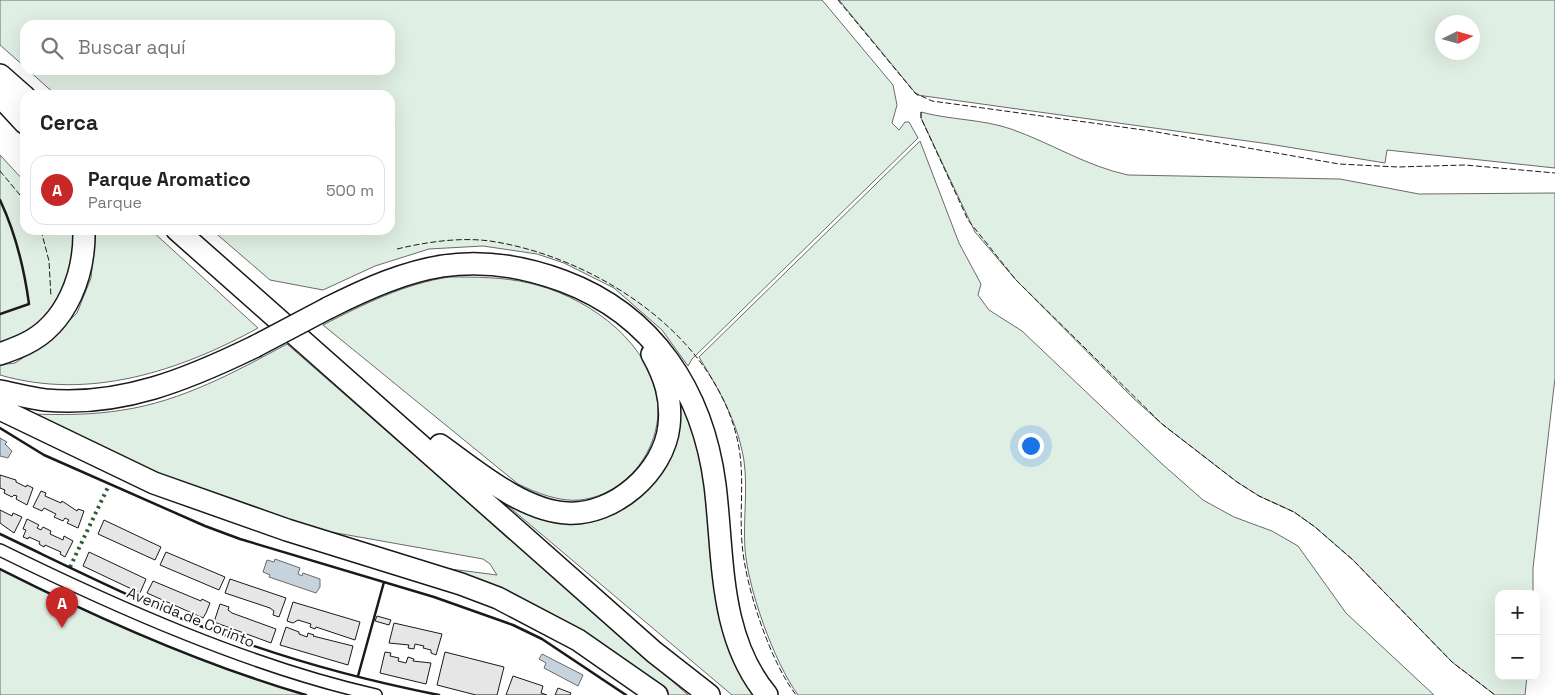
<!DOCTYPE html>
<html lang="es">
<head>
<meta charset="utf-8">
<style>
	:root { --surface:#fff; --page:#f6f6f6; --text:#222; --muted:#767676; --line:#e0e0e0; --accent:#c62828 }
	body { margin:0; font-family:"Space Grotesk",sans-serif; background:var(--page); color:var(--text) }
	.controls { position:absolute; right:15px; bottom:15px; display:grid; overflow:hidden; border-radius:10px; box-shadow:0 5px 20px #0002 }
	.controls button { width:45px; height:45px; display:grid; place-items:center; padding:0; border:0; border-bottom:1px solid var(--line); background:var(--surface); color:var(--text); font:25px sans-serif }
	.compass { position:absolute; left:1435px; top:15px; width:45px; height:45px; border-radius:50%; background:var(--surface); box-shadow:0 5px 20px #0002; rotate:85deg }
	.you { position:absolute; left:1030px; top:445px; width:18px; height:18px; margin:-12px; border:4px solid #fff; border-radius:50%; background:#1a73e8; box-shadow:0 0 0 8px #1a73e833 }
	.badge { display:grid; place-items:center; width:32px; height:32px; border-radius:50%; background:var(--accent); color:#fff; font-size:16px; font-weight:700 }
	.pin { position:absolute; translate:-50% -41px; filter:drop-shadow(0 1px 2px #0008) }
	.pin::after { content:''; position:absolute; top:26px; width:18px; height:15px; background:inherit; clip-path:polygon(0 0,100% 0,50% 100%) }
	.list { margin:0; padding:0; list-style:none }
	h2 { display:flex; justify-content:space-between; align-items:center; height:65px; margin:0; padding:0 20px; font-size:21px }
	h2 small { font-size:16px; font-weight:400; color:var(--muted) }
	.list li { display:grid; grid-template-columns:32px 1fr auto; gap:15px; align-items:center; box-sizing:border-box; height:70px; margin:0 10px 10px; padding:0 10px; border:1px solid var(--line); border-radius:15px }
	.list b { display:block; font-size:19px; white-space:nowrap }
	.list p { margin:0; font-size:16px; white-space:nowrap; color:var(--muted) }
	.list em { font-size:16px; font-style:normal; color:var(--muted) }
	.icon { flex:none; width:28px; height:28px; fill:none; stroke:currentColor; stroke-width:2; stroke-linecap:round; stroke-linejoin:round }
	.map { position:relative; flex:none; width:1555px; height:695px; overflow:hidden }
	.search { position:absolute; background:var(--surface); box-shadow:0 5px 20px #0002; left:20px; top:20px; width:375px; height:55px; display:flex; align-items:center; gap:12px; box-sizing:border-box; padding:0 18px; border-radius:15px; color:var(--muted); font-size:19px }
	.panel { position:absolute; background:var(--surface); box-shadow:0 5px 20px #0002; left:20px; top:90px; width:375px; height:145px; border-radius:15px }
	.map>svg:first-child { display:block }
</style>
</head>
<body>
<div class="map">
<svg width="1555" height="695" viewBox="0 0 1555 695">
	<rect width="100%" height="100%" fill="#fff"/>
	<path fill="#e0efe3" stroke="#6a6a6a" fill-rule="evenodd" d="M0,0h822l71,85 4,20 -5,18 7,7 6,-8h4l9,16 -226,221 -4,7 -26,-36 -48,-42 -50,-25 -27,-9 -54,-8 -54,3 -54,17 -52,24 -53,-10 -58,-50h178v-135h-334l-28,-25h362v-45h-365v42l-25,-22z
		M839,0h716v168l-168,-18 -2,13 -116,-19 -352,-49zM1442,22h30v30h-30z
		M921,112c29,8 61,7 90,17 40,14 75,37 117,46l212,4 79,15 136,-1v185l-22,190v26h-34v82h28l-2,19h-30l-43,-33 -99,-102 -38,-33 -21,-15 -35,-16 -22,-14 -75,-58 -29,-26 -117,-118 -41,-48 -54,-114z
		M920,141l39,102 22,41 -3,11 11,15 33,21 139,132 42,37 31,17 38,14 26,15 48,67 88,82h-636c-24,-33 -50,-106 -53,-146 -2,-30 3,-59 -1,-88 -6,-39 -25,-71 -45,-104z
		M0,155l25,27v48h51v26l-14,43 -24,28 -38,20z
		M96,230h55l107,98c-78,43 -169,73 -258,47v-10l15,-2 31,-20 31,-30 14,-35z
		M449,277c27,0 54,0 80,6 53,12 114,52 127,109 11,49 -25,102 -76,108 -21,2 -43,-7 -62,-16l-195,-159c41,-21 81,-41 126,-48z
		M287,344l401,351h-21l-232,-128 62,8 -7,-11 -7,-5 -169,-30 -146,-50 -137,-65c31,1 62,1 92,-4 59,-9 112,-38 164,-66z
		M676,386l16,35 63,274h-23l-237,-200 32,17 114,-16z
		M0,569c99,50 200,95 306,126h-306z"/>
	<path fill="#c6d2dc" stroke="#6a6a6a" d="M0,438l7,4 -2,2 7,7 -4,7 -8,-2z
		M275,559l25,9 -2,6 4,2 1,-3 17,6v8l-4,6 -47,-16 1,-2 -7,-3 4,-12 7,2z
		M542,654l41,21 -5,11 -34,-18 2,-5 -7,-4z"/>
	<path fill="#e6e6e6" stroke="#1a1a1a" d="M0,475l16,5v2l10,5 1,-2 6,3 -6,17 -11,-6 1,-3 -3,-1 -2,2 -8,-4 1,-3 -5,-2z
		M41,491l5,2 -1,3 16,7 1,-2 15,10 1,-2 6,2 -6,17 -11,-5 2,-3 -4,-2 -2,3 -9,-4 2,-3 -12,-6 -2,3 -9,-4z
		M0,510l12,6 1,-3 9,4 -8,16 -14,-10z
		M27,519l12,6 -2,3 4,2 2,-3 8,4 -1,3 13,6 1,-4 9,5 -8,16 -5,-3 1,-2 -16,-7 -1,2 -5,-3 1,-2 -11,-5 -1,2 -5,-2 3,-7 -3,-1z
		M104,520l57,27 -6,13 -57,-26z
		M89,552l57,27 -6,14 -57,-27z
		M166,552l59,25 -6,13 -59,-25z
		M230,579l56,19 -7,19 -6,-2 1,-4 -4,-3 -45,-15z
		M153,581l48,20 1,-2 8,4 -4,10 -3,5 -56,-25z
		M293,602l67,20 -5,18 -39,-13 -1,2 -5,-2 1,-3 -13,-4 -5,3 -6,-2z
		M220,604l9,3 -1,3 4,3 44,16 -5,14 -57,-21z
		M377,616l14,4 -2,5 -14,-4z
		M394,623l48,11 -6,21 -5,-2v-3l-8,-2 1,-2 -9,-2 -1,5 -6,-1 1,-3 -20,-2z
		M286,627l13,5v2l8,3 1,-4 6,2 -1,1 40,10 -5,19 -68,-20z
		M385,652l6,1 -1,3 9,2 -1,3 8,2 2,-6 6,2 -1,2 18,2 -5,21 -46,-11z
		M445,652l59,15 -7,28h-21l-39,-10z
		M513,676l30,10 -2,7 6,2h-41z
		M558,688l13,5 -1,2h-15z"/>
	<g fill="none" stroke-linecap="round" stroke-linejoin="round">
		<defs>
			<path id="street" d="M0,550c116,57 251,117 376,145"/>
			<path id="highway" d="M0,75l25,22
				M0,96l25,27
				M177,230l477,422 55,43
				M328,308c84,-42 143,-61 235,-27 91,34 140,111 152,204 9,72 3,151 52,210
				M0,354c8,-3 17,-6 25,-10 42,-20 60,-70 59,-114
				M0,391c15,3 30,7 45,9 76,7 143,-21 209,-53
				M0,409l154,74 133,47 174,54 37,14 80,42 79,55
				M440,445c35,25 83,66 127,68 47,3 97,-41 102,-87 3,-27 -4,-49 -17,-72"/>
		</defs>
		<use href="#street" stroke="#1a1a1a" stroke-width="14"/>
		<use href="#highway" stroke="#1a1a1a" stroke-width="24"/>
		<use href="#street" stroke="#fff" stroke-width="11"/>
		<use href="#highway" stroke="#fff" stroke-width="21"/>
		<defs>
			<path id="highway-bridge" d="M254,347l74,-39"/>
		</defs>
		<use href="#highway-bridge" stroke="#1a1a1a" stroke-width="24" stroke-linecap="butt"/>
		<use href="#highway-bridge" stroke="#fff" stroke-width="21"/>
		<path stroke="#2b5a34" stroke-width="4" stroke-dasharray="2.5 4" stroke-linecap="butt" d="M70,567l39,-82"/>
		<path stroke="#1a1a1a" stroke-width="1" stroke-dasharray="6 2.5" stroke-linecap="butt" d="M838,0l77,93 17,8 219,30 188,33 59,3 67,-2 90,8
			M921,112v6l47,102 48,60 146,144 75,58 22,14 35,16 21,15 38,33 99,102 43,33
			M0,171l25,30
			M41,230l8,31 2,36
			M397,249c29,-7 63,-12 93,-8 101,15 219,89 246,193 10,37 3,72 6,109 3,43 28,118 54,152"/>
		<path stroke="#1a1a1a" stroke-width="2.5" d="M0,200c16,34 24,67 29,104l-29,10
			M0,428l44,27 161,71 35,13 194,58 79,28 29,14 84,56
			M0,534c61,29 123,60 185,86 82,34 168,58 254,75
			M0,569c99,50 200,95 306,126
			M358,676l26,-94"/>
	</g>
	<g text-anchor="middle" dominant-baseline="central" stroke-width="4" stroke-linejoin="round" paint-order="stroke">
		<g font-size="15" fill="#1a1a1a" stroke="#fff">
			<text transform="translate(191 617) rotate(22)">Avenida de Corinto</text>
		</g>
	</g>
</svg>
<div class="controls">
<button>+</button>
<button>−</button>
</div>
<svg class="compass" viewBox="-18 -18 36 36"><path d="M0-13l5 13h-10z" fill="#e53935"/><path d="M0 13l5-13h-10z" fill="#767676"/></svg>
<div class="you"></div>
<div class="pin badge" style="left:62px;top:628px">A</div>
<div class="search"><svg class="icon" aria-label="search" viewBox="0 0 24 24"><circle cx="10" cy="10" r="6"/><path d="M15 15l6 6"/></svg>Buscar aquí</div>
<section class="panel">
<h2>Cerca<small></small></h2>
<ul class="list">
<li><span class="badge">A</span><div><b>Parque Aromatico</b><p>Parque</p></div><em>500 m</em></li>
</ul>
</section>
</div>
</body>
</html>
